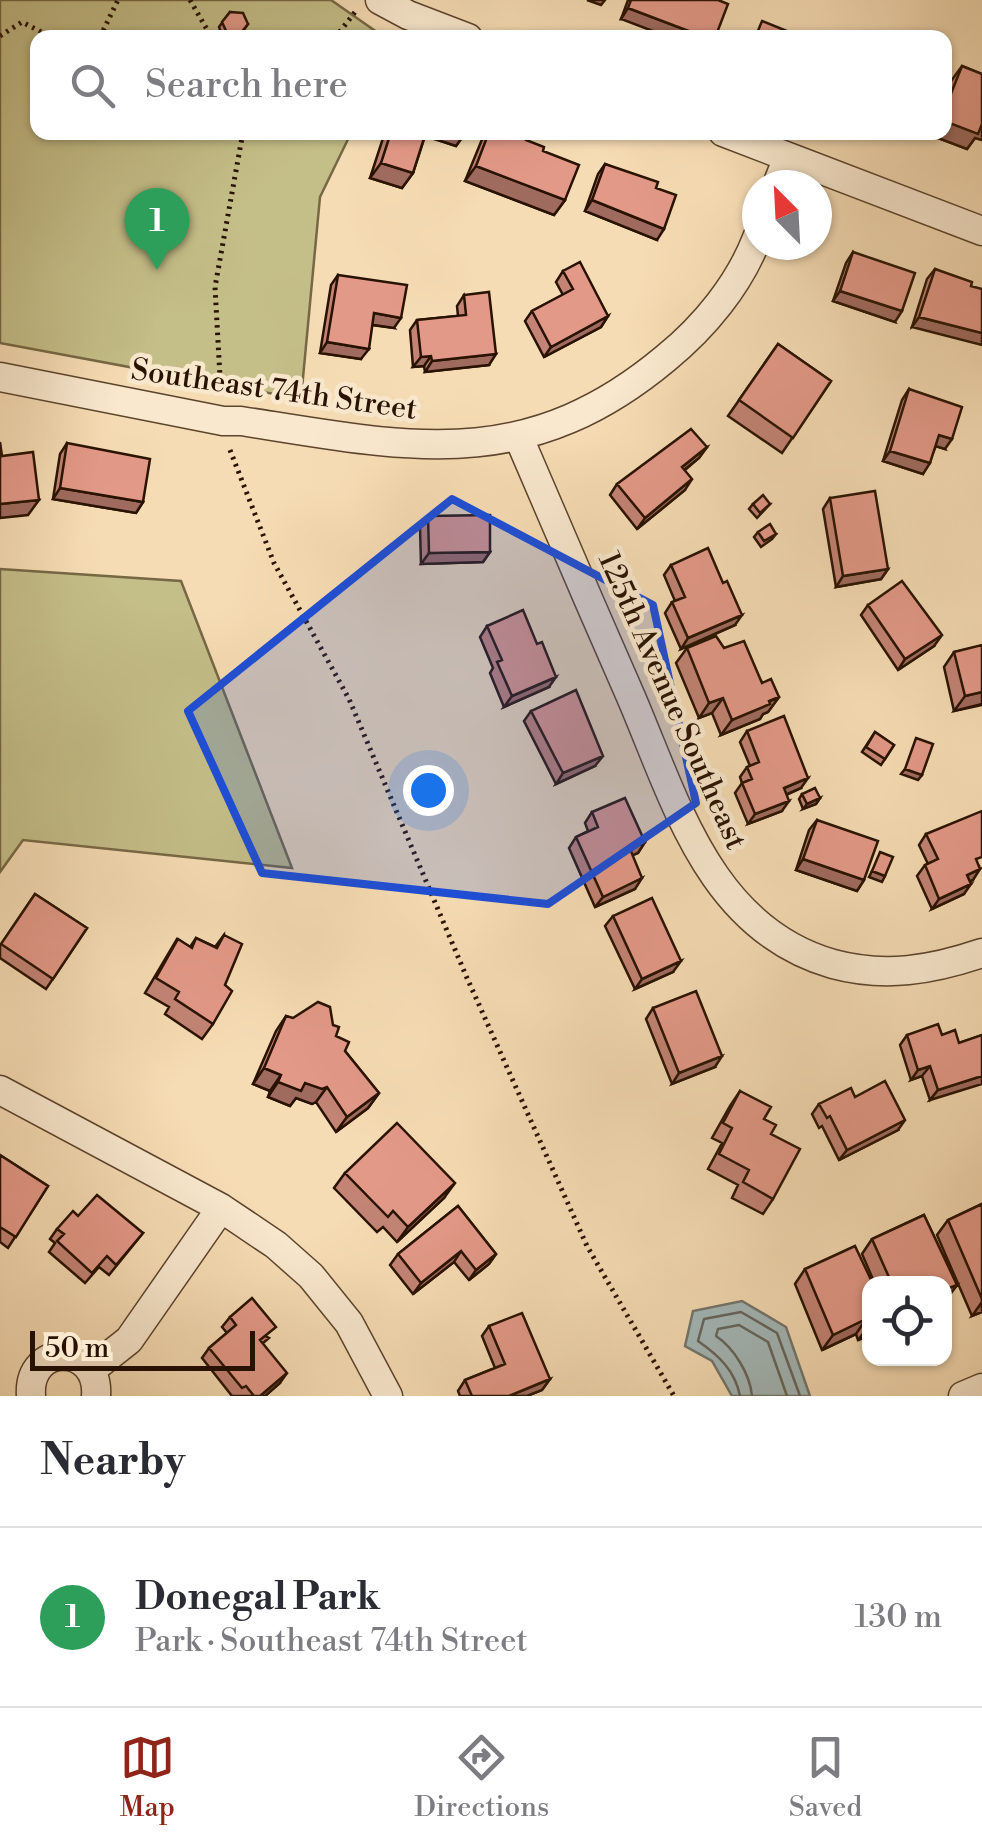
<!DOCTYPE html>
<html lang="en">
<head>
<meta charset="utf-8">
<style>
	:root { --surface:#fff; --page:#f2f2f3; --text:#2b2b33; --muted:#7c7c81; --line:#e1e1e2; --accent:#8f2418 }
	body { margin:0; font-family:"Libre Bodoni",serif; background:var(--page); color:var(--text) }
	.controls { position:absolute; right:30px; bottom:30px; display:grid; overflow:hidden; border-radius:20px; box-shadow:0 2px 8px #0004 }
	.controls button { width:90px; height:90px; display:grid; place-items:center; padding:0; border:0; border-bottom:2px solid var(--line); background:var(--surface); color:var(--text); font:50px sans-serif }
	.compass { position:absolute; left:742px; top:170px; width:90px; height:90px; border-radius:50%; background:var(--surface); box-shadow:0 2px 8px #0004; rotate:336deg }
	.scale { position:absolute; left:30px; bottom:25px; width:225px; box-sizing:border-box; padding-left:10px; border:5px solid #291200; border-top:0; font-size:28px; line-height:35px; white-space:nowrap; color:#291200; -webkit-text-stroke:8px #f9e8ce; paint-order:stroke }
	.you { position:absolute; left:428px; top:790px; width:35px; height:35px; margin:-25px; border:8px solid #fff; border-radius:50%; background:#1a73e8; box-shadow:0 0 0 15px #1a73e833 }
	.badge { display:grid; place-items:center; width:65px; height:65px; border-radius:50%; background:var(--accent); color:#fff; font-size:32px; font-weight:700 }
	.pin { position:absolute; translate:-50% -82px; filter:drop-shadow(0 2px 5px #0008) }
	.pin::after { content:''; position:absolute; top:52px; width:35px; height:30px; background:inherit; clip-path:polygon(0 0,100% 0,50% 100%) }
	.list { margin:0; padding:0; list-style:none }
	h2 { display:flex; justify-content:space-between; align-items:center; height:130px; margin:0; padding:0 40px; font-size:42px }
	h2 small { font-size:32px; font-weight:400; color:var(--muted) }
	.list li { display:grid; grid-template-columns:65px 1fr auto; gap:30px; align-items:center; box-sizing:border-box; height:180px; padding:0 40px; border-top:2px solid var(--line) }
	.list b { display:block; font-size:38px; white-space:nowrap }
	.list p { margin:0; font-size:32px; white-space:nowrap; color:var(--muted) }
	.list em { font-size:32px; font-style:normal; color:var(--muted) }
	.icon { flex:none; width:55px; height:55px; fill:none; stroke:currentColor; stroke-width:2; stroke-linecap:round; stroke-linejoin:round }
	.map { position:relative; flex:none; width:982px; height:1396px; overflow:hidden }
	.search { position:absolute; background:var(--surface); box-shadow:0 2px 8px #0004; left:30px; right:30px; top:30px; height:110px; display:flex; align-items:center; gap:25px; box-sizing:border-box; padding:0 35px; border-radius:20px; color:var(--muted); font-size:38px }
	.sheet { height:310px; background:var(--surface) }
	nav { display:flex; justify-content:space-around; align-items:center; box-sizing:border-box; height:140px; border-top:2px solid var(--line); background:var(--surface); font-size:28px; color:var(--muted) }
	nav a { display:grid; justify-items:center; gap:5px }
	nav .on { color:var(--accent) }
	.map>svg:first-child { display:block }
</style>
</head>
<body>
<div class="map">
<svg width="982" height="1396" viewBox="0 0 982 1396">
	<rect width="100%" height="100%" fill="#f6dcb4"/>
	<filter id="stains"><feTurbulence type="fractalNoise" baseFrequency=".002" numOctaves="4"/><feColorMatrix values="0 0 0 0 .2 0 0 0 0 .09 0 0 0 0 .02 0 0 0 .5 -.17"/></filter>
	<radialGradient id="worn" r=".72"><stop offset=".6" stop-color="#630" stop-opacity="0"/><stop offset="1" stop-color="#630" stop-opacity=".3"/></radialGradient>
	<path fill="#c4be88" stroke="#766844" stroke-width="2.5" d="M0,0h331l53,37 -346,1v94l313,1 -31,64 -19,202 -301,-56z
		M0,569l181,12 111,287 -269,-28 -23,32z"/>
	<path fill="#a3b8b9" stroke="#72766f" stroke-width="2.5" d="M742,1301l44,26 24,69h-78l-20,-35 -27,-15 8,-35z"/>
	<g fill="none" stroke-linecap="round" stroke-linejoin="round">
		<path stroke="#66655c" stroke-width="2.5" d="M740,1396c-5,-26 -22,-41 -42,-55l6,-22 37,-7 36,21 23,63
			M752,1396c-2,-22 -18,-48 -36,-60l2,-7 21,-4 29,17 19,54"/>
		<defs>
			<path id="street" d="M380,0l28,15 60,23
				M723,132l259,99
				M777,185l11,-28
				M0,377l223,44h18c166,26 284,55 425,-63 38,-31 73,-73 91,-120
				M519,438c37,86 74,173 112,259 45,105 79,232 202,267 52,14 99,6 149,-11
				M0,1090l221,118 55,37 35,31 38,47 39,73
				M91,1370l38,-30 92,-132
				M31,1396c-4,-54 69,-53 65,0
				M963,1396l19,-8"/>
		</defs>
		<use href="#street" stroke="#5c442d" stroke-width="31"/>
		<path stroke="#291200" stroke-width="5" stroke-dasharray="2.5 5" stroke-linecap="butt" d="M190,0l22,38
			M0,36l22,-14 31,16
			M83,38l19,-5 16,-33
			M335,38l20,-26
			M221,395l-6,-108 28,-155
			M230,450l44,113 75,136 118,279 120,268 87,150"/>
		<use href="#street" stroke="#f9e8ce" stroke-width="28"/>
	</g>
	<path fill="#c38475" stroke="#291200" stroke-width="2.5" d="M628,0h90l-97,19z
		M230,12l18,12 -10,14h-15l-4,-11z
		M962,66l20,8v66l-7,-2 -8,11 -37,-14 1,-3h13v-33l7,-18z
		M385,132h81l-10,14 -31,-10 -12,37 -11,15 -32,-10z
		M485,132h42l-1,8 17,11 22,49 -11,15 -89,-34z
		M605,164l51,24 1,52 -72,-29 13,-37z
		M853,252l42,70 -62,-21 13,-38z
		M935,269l36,17 -59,41 15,-48z
		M563,271l45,45 -7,11 -57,30 -19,-36 7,-10 31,-16 -7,-13z
		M338,275l56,53 -22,-3 -11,34 -41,-6 11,-68z
		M464,295l25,70 -64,7 -1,-6 -11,1 -3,-37 7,-10 41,-4 -1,-10z
		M778,344l53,37 -49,72 -54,-37z
		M909,389l36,60 -9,-3 -13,28 -40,-13 19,-61z
		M67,443l76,59 -7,11 -83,-14 7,-45z
		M707,447l-8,11 -14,12v20l-48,39 -27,-34 7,-11z
		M830,498l58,71 -7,10 -45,8 -13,-78z
		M753,504h17l-13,14 -8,-9z
		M428,516l62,36 -7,10 -62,2 -1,-37z
		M758,532l18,2 -4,5 -11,8 -7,-10z
		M671,565l64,60 -54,24 -16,-36 7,-11 3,-1 -11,-26z
		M868,605l66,41 -36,24 -37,-55z
		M487,626l62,61 -45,20 -14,-34 3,-5 -13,-31z
		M982,646v60v-1l-28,6 -10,-44 10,-15z
		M687,648h37l55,49 -11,15 -5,2 -3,5 -39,16 -9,-22 -13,5 -23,-55z
		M531,711l64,55 -39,18 -32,-63z
		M747,731l54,57 -15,7 -4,16 -34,13 -13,-31 7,-10 -2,-6 7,-10 3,-1 -10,-24z
		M875,732l19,13 -13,20 -19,-13z
		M802,794l18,4 -4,6 -13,5 -4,-10z
		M592,812l53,30 -7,11 -6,2 3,34 -40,18 -26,-59 7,-11 12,-6 -3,-8z
		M817,820l47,60 -7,11 -61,-21 13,-40z
		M926,834l53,32 -6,14 -3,1 -6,13 -32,15 -15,-33 8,-11 3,-1 -9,-19z
		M35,894l52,34 -41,61 -46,-31v-12z
		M613,916l60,56 -38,17 -30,-63z
		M224,935l1,50 -12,39 -11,15 -37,-25 4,-7 -24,-14 32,-54 13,8 6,-9 19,9z
		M653,1008l62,59 -43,17 -26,-65z
		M286,1016l50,20 9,15 34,42 -11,15 -32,24 -20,-30 -4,2 -16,-6 -6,8 -22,-9 2,-6 -17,-7 23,-53z
		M907,1035h35l17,8 23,-8 -52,65 -8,-24 -11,4 -11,-35z
		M740,1091l24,28 7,15 2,65 -10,15 -31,-16 6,-13 -30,-16 14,-26 -10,-5 18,-32z
		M855,1097l43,33 -59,30 -17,-34 -3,2 -7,-14 7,-10z
		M0,1155l48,31 -40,62 -8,-6z
		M345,1173l99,25 -47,44 -14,-15 -6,5 -43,-44z
		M982,1204v108l-10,4 -35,-81 11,-15z
		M458,1206l38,48 -7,10 -20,16 -15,-18 -41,32 -23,-29 8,-11z
		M924,1215l33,70 -13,16v-17h-69l-13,-30 10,-15z
		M78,1216l65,17 -34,42 -10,-8 -14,16 -36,-31 6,-9 -5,-4 7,-10z
		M805,1269l68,15 -3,51 -12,5 -2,-6 -34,16 -27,-66z
		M230,1317l39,21 -6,5 17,40 -15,13h-33l-30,-38 7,-10 18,-15 -5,-6z
		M489,1326l61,53 -8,11 -15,6h-67l-2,-5 7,-11 30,-12 -13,-32z"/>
	<path fill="#9f6b5f" stroke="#291200" stroke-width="2.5" d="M587,0h18l-4,5z
		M628,8l79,30h-36l-50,-19z
		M227,33l13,1 -2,4h-14z
		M944,121l38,2v17l-7,-2 -8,11 -37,-14 2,-3h12z
		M421,132h45l-10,14 -36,-12z
		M381,163l32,10 -11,15 -32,-10z
		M476,166l89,34 -11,15 -89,-34z
		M592,200l72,29 -7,11 -72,-29z
		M840,291l62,20 -7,11 -62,-21z
		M374,313l27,5 -7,10 -27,-4z
		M608,316l-7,11 -57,30 7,-10z
		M919,317l63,16v12l-70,-18z
		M327,342l42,7 -8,10 -41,-6z
		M496,354l-7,11 -64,7 7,-11z
		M431,356l-7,10 -11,1 8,-10z
		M939,435l13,4 -7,10 -13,-4z
		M707,447l-8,11 -24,19 7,-10z
		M890,451l40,12 -7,11 -40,-13z
		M692,479l-7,11 -48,39 8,-11z
		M60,488l83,14 -7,11 -83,-14z
		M39,500l-11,15 -28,3v-14z
		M490,552l-7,10 -62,2 8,-11z
		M888,569l-7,10 -45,8 7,-11z
		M742,615l-7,10 -54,24 7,-11z
		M942,635l-8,11 -36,24 7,-11z
		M556,677l-7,10 -45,20 8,-11z
		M982,692v12l-28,7 11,-15z
		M779,697l-11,15 -5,2 -3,5 -39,16 11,-15z
		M723,698l-11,15 -13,5 10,-15z
		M603,756l-8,10 -39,18 7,-11z
		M905,769l17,6 -4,5 -17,-6z
		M808,778l-7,10 -25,11 8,-11z
		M820,798l-4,6 -13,5 4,-5z
		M789,801l-7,10 -34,13 7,-10z
		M645,842l-7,11 -16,7 8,-11z
		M803,859l61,21 -7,11 -61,-21z
		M980,869l-7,11 -13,5 7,-10z
		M872,871l13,5 -3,6 -13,-5z
		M642,878l-7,11 -40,18 8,-10z
		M971,884l-7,10 -32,15 7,-10z
		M681,961l-8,11 -38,17 7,-10z
		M722,1056l-7,11 -43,17 7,-11z
		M930,1066l-8,10 -11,4 7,-10z
		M264,1068l17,7 -11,16 -17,-7z
		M982,1076v8l-52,16 8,-10z
		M278,1082l27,1 22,4 -11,15 -4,2 -16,-6 -6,8 -22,-9z
		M379,1093l-11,15 -32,24 11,-15z
		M905,1120l-7,10 -59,30 8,-10z
		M455,1183l-11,15 -47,44 11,-15z
		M461,1251l-7,11 -41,32 8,-11z
		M496,1254l-7,10 -20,16 7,-10z
		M957,1285l-11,15 -2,1v-11z
		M982,1302v10l-10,4z
		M866,1319l-10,15 -34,16 11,-15z
		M870,1325v10l-12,5z
		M287,1373l-7,10 -15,13h-5z
		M550,1379l-8,11 -15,6h-18z"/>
	<path fill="#e39988" stroke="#291200" stroke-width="2.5" d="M631,0h87l10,4 -13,34h-8l-79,-30z
		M230,12l13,1 5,11 -8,10 -13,-1 -5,-11z
		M762,21l42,17h-49z
		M962,66l20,8v50l-4,10 -34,-13v-10z
		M391,132h35l-13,41 -32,-10z
		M489,132h38l1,1 -2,7 18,7 -1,4 36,14 -14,35 -89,-34z
		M605,164l53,18 -2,6 20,7 -12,34 -72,-29z
		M853,252l62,21 -13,38 -62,-20z
		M580,262l28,54 -57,31 -19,-36 41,-22 -10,-18z
		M935,269l37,13 -1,4 11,3v44l-63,-16z
		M338,275l69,10 -6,33 -27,-5 -5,36 -42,-7z
		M489,292l7,62 -64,7 -1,-5 -10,1 -4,-37 49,-5 -2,-20z
		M778,344l53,37 -38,57 -54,-38z
		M909,389l53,18 -10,32 -13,-4 -9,28 -40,-12z
		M691,429l16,18 -25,20 10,12 -47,39 -28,-34z
		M0,442l2,14 31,-4 6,48 -39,4z
		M67,443l83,16 -7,43 -83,-14z
		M875,491l13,78 -45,7 -13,-78z
		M763,495l7,9 -10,9 -7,-9z
		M490,515v37l-61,1 -1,-37z
		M770,524l6,10 -12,7 -6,-9z
		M708,548l15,35 4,-2 15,34 -54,23 -16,-36 13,-5 -14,-32z
		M902,581l40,54 -37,24 -37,-54z
		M523,610l14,34 5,-2 14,35 -44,19 -15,-34 5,-2 -15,-34z
		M716,636l8,12 20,-7 18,42 9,-4 8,18 -10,4 1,3 -38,16 -9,-22 -14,5 -22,-55z
		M982,645v47l-17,4 -11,-44z
		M576,690l27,66 -40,17 -32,-62z
		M784,716l24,62 -24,10 5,13 -34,13 -13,-31 10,-4 -5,-12 12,-5 -12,-31z
		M875,732l19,13 -9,14 -19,-12z
		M916,738l17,6 -11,31 -17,-6z
		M815,788l5,10 -13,6 -5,-10z
		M625,798l20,44 -15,7 12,29 -39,19 -27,-60 22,-10 -6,-15z
		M982,811v46l-6,2 4,10 -13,6 4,9 -32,15 -14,-34 13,-6 -12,-25z
		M817,820l61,21 -14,39 -61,-21z
		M880,852l13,5 -8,19 -13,-5z
		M35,894l52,34 -34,51 -52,-35z
		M652,898l29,63 -39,18 -29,-63z
		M224,935l18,9 -17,41 7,6 -19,33 -38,-25 4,-7 -23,-14 22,-39 14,9 4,-10 21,10z
		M696,991l26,65 -43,17 -26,-65z
		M318,1002l12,5 3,18 6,2 -3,9 13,6 -4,9 34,42 -32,24 -20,-30 -5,2 -17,-6 -4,8 -23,-9 3,-7 -17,-7 22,-52 7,2z
		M938,1024l4,11 13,-5 4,13 23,-8v41l-44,14 -8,-24 -12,4 -11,-35z
		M885,1081l20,39 -58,30 -17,-34 -3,2 -8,-14 32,-16 4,9z
		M740,1091l31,16 -7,12 12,6 -5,9 29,15 -27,50 -30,-17 6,-12 -30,-16 13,-26 -9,-5z
		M397,1123l58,60 -47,44 -15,-16 -5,6 -43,-44z
		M0,1155l48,31 -32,51 -16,-10z
		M97,1195l46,38 -27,32 -9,-9 -15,17 -35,-32 7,-7 -7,-5 16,-18 5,5z
		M982,1204v95l-34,-79z
		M458,1206l38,48 -20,16 -15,-19 -40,32 -23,-29z
		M924,1215l33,70 -13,5v-6h-52l-20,-45z
		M855,1246l18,38h-3v41l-4,-6 -33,16 -28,-66z
		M252,1298l24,29 -16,13 27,33 -27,23h-6l-8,-10 -4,2 -33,-40 27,-23 -6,-8z
		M522,1313l28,66 -41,17h-37l-7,-16 40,-16 -16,-38z"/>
	<path fill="#1d4ed8" fill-opacity="0.2" stroke="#1d4ed8" stroke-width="8" stroke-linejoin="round" d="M452,499l201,106 43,198 -148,101 -286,-31 -74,-162z"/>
	<g text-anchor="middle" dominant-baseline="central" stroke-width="9" stroke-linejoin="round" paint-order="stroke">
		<g font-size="30" fill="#291200" stroke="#f9e8ce">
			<text transform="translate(274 390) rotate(8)">Southeast 74th Street</text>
			<text transform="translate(672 701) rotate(66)">125th Avenue Southeast</text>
		</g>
	</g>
	<rect width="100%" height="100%" filter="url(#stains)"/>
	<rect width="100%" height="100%" fill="url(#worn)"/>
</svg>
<div class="controls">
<button><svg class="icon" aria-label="locate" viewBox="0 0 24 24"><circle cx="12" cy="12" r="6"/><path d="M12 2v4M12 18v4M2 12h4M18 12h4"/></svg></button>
</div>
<svg class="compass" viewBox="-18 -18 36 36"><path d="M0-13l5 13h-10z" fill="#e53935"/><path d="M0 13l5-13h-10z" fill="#7c7c81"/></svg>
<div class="scale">50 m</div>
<div class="you"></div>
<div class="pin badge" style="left:157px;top:270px;background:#2e9e5b">1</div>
<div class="search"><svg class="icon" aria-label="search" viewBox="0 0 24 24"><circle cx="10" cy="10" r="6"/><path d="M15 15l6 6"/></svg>Search here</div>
</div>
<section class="sheet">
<h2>Nearby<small></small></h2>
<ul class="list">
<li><span class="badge" style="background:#2e9e5b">1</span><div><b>Donegal Park</b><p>Park · Southeast 74th Street</p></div><em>130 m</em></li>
</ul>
</section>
<nav>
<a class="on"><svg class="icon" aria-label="map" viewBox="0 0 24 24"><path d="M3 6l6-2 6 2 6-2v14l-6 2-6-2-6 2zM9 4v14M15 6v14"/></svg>Map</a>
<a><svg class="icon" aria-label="directions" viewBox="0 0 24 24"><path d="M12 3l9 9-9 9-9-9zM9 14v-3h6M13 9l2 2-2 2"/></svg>Directions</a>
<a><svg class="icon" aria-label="saved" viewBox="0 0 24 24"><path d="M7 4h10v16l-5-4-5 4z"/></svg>Saved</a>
</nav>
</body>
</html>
